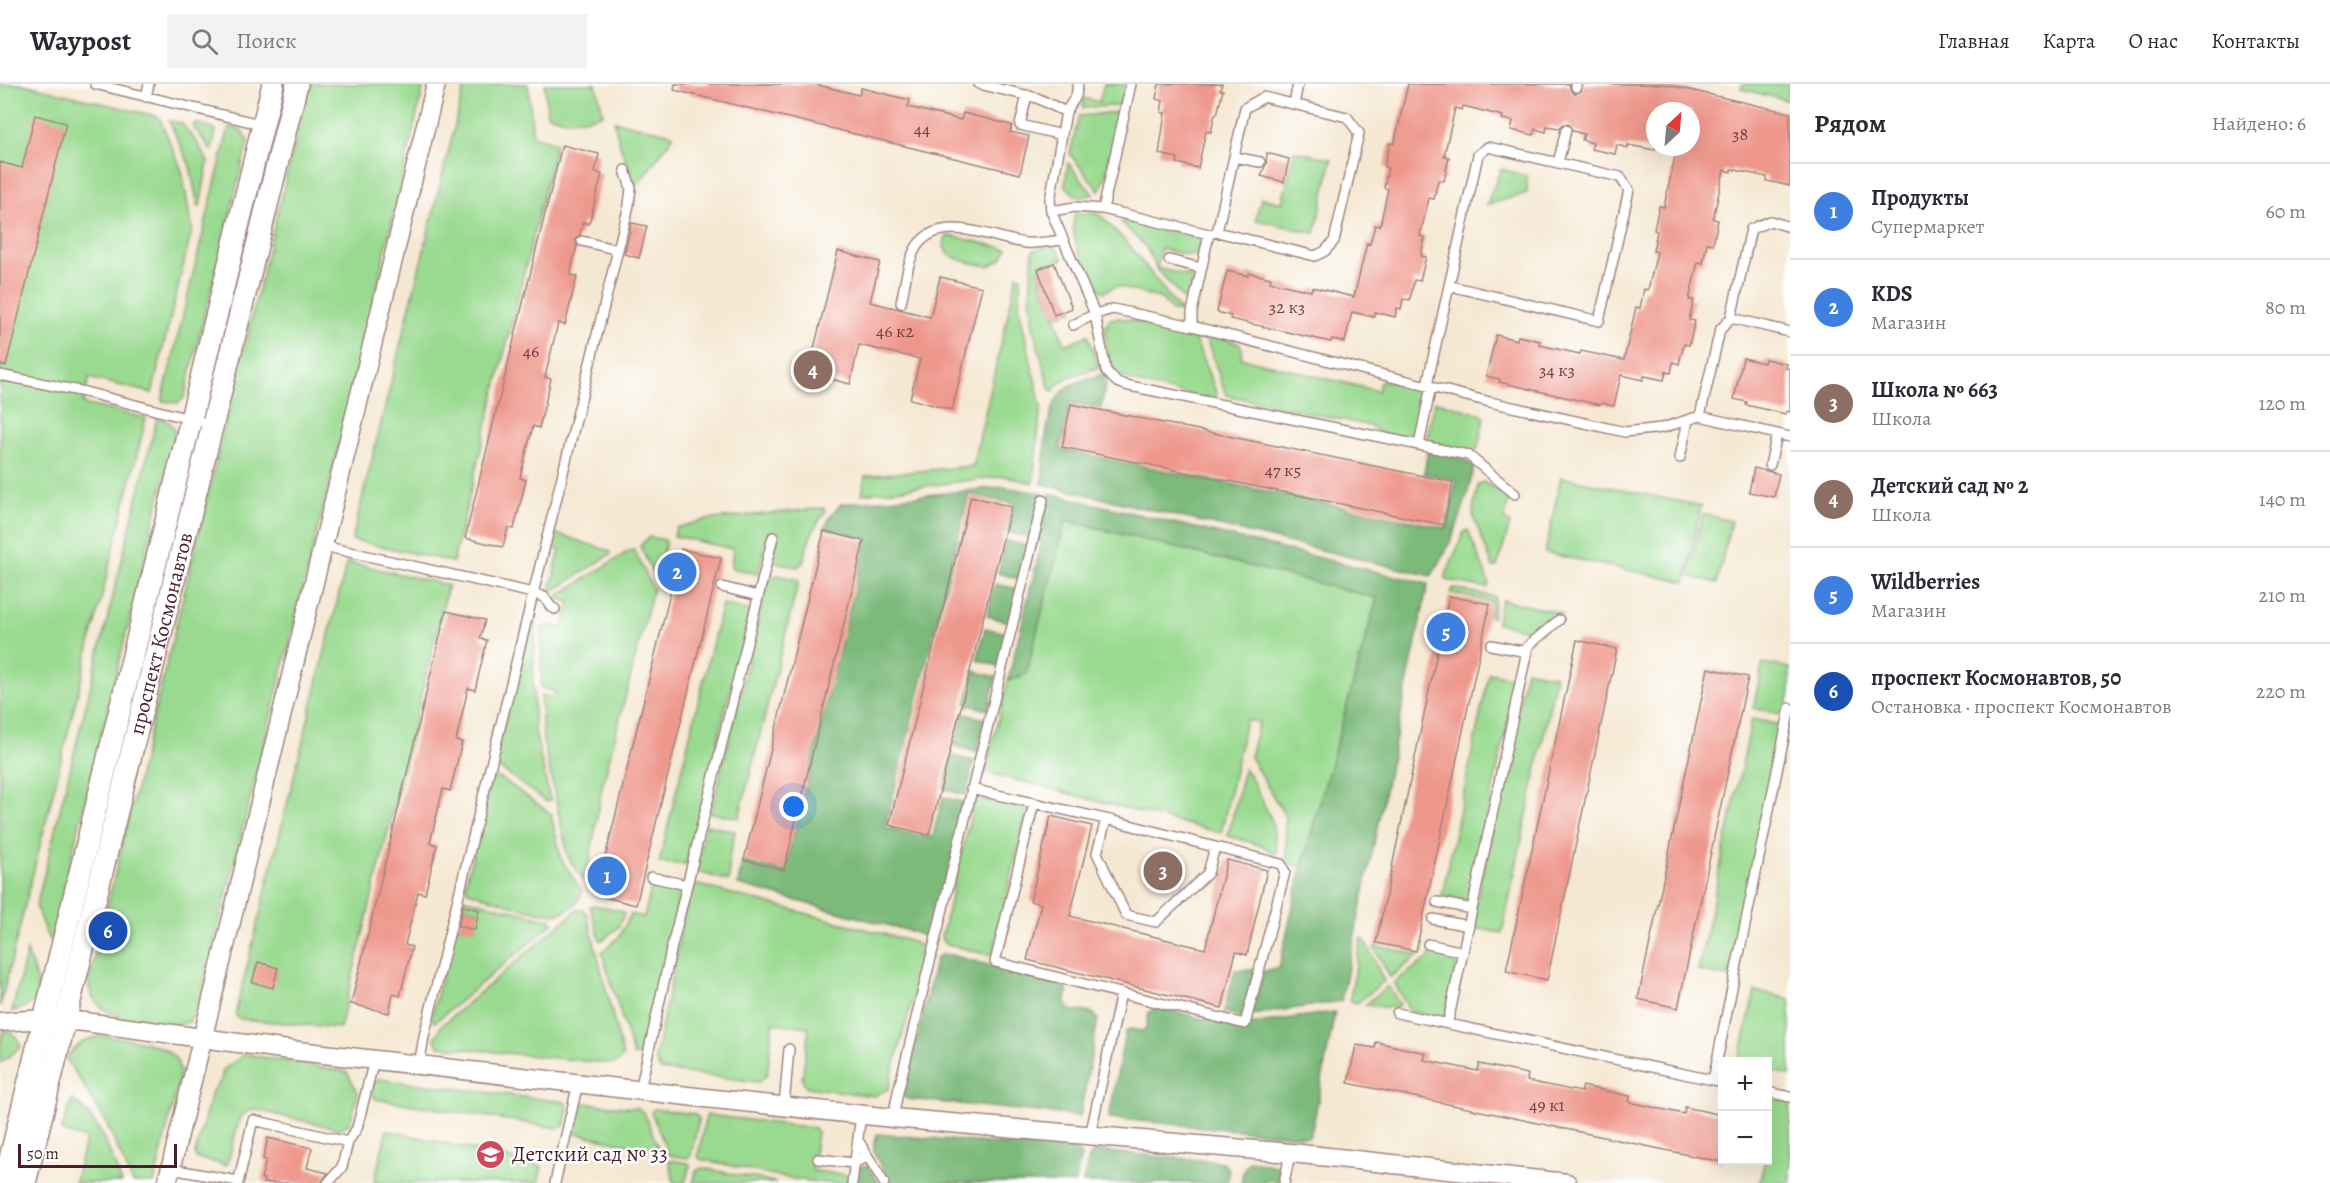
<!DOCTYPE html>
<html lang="ru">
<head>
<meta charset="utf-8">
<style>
	:root { --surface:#fff; --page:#f2f2f3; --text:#2b2b33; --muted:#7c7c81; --line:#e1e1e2; --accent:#d1495b }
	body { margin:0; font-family:Alegreya,serif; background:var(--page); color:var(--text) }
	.controls { position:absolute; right:18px; bottom:18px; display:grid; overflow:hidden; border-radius:0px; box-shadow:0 6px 24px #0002 }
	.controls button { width:54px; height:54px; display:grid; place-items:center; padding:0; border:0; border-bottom:2px solid var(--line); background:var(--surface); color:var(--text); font:30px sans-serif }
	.compass { position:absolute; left:1646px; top:18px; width:54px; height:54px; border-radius:50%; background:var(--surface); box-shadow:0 6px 24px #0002; rotate:26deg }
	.scale { position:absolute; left:18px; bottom:15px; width:159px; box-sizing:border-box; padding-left:6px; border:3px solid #4a1f2b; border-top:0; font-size:16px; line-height:21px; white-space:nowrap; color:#4a1f2b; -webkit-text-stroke:4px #fff; paint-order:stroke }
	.you { position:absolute; left:794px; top:723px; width:21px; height:21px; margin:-15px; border:4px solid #fff; border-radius:50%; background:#1a73e8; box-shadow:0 0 0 9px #1a73e833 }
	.badge { display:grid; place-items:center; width:39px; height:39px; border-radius:50%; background:var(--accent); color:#fff; font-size:20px; font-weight:700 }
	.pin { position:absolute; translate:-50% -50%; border:3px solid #fff; box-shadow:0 2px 6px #0006 }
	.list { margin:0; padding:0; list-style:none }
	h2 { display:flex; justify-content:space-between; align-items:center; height:78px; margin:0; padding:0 24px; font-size:26px }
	h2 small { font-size:20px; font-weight:400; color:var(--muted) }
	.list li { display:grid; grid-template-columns:39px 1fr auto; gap:18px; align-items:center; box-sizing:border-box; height:96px; padding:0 24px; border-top:2px solid var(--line) }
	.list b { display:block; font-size:22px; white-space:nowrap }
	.list p { margin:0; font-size:20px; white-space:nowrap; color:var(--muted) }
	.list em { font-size:20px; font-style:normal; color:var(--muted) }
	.icon { flex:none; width:33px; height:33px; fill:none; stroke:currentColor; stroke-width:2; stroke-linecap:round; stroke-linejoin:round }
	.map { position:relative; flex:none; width:1790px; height:1099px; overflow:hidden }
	header { display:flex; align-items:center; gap:36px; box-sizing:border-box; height:84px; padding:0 30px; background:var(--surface); border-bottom:2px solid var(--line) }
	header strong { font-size:28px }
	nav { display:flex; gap:33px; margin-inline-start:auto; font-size:21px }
	.search { width:420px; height:54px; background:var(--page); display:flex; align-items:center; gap:15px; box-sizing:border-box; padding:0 21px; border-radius:0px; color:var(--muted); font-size:22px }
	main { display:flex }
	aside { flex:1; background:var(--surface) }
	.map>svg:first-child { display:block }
</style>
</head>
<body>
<header>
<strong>Waypost</strong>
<div class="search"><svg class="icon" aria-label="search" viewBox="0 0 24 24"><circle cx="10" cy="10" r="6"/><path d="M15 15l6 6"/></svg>Поиск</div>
<nav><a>Главная</a><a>Карта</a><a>О нас</a><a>Контакты</a></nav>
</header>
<main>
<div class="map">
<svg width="1790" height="1099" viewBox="0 0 1790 1099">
	<rect width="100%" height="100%" fill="#fff"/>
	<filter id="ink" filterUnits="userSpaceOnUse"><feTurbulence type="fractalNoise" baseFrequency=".0167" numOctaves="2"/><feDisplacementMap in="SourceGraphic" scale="12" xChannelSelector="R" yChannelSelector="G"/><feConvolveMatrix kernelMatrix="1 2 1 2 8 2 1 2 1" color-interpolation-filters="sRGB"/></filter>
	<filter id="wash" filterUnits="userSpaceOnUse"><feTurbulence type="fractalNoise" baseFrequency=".008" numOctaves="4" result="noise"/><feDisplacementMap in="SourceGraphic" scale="24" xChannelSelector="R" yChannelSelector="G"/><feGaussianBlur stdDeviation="1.35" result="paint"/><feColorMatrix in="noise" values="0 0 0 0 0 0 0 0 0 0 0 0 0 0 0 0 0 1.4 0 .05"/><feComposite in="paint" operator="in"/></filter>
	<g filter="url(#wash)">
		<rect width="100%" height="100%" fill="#f5e8d2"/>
		<path fill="#9ada90" stroke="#727c5e" stroke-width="1.5" d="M0,0h23l136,33 23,54 10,59 -40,163 -63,-15 -6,26 63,14 -146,588z
			M309,0h115l-71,304 -152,607 -12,27c-28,7 -104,-1 -100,-42z
			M465,0h63l5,52 23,7 -103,419 -101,-22z
			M545,0h51l7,30c-16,6 -40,9 -56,0z
			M1104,0h22l-6,21 -37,3v-10l16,4z
			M1743,0h47v17l-49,-12z
			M1119,28l1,3 -15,64 -6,12 -29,-37 9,-38z
			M169,37l12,2 15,18 12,21 -8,44h-2l-8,-40z
			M614,37l58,13 1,3 -36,48 -4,-3 -14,-40z
			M196,39l20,7 -4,21 -18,-23 -1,-3z
			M229,43l12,3 7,11 -64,257 -6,5 -16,-2z
			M1294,67l38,8 -17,74 -59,-13 5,-22 21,5z
			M1068,79l25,31 -11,3 -6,-1 -11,-11z
			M1501,85l26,7v17l-40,12c3,-14 10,-22 14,-36z
			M1084,129l15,1 31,32 50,65h-8l-10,-12 -45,-13 -14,6 -5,-4c-12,-22 -31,-48 -23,-74z
			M1126,137l69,15 6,5 -2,9 -5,6 -34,-7 -3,19 32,8 4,5 -5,19 -3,1 -29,-33 -10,-21 -25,-25z
			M947,152h5l55,13 -5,10 -12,7c-14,-2 -58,-7 -43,-30z
			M1051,161l7,5 5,9 -25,10 3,9 17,-5 -18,7 14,35 18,-8 1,3 -18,7 10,28 23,-10 11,33c-17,5 -37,7 -46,23l-3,-1 -17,-63 -3,-31 3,-46z
			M1017,191l4,1 -2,32 22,98 -8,77 -28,-7 -143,18 3,-18 108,-10z
			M1119,234l73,14 25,62 -1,5c-22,-4 -86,-13 -100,-27 -7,-6 -7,-18 -9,-26 -2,-11 -4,-18 3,-27z
			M1205,251l34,8 3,6 -1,9 137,33 2,-9c12,-4 41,3 45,16l-8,39 -3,3 -34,-7 -9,-7 -145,-31z
			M1435,317l45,13 4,3 -6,31 -3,3 -45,-8 -3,-7z
			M157,334c11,2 16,5 18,16l-124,506 -5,-6 -10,-27z
			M1561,393l140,29 -16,76 -140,-29z
			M1483,398l22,12 4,6 -5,19 6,5 -13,43h-4l-19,-49 -1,-8 5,-25z
			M824,424l1,5c-13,16 -18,30 -22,50l-6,4 -25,-6 6,-26 -10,-2 -10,41 -27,-6 2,-19 -59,-13 2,-8 28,-8z
			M1703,430l28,7 -14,62 -29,-7z
			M1065,436l312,78 -75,269 -15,-4 -2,-47 -35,-59 9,-35 -13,-2 -25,113 -236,-61 23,-91 18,-7z
			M1468,446l21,53 -2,5 -41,-8v-5l18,-43z
			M554,449l56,18 1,3 -59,38 -2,-1 10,-41 -10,-3z
			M649,453l16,3 1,2 -10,38 -16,-34z
			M634,466l19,39 -51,198 -15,91 -3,3 -16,-24 -25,-118 -2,-43 13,1 1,-3 -1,-3 -11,-2 -2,-3 1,-57 6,-4 15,3 7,-26 -13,-3 1,-3 71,-45z
			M347,478l101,23 -108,443 -100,-9 -5,-4z
			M777,491l22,5 -60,238 -28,-5 57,-234z
			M1453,504l42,9 -2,20 -4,-1 3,-14 -41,-9z
			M1503,516l58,13 2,2 -7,3 -16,15 -43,-10 4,-22z
			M722,520l28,7 -63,253 -28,-1z
			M531,538l4,1 1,6 -3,44 1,54 16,73 -3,2 -42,-30 -11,-6 34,-141z
			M1763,579l27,5v23l-5,24 -32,-7z
			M1526,586l30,6 -54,257 -31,-6z
			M1489,589l28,5 -48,223 -27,-6z
			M1752,635l30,6 -53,252 -31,-6z
			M1244,685l5,5 23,47 5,32 -2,1 -12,-8 -35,-10z
			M494,693l8,2 49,35 10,45 21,33c-3,9 -13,20 -23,21 -18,4 -71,-16 -91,-22l-3,-5 26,-106z
			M979,715l42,7 6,5 -34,141 -5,3 -44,-12 -3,-5 33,-135z
			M706,741l29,6 -6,27v23l-34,-10z
			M653,797l29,7 -43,168 -6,-1 -31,-103 16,-14 13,-24 13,3z
			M698,801l205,54 20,7 2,7 -37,136 -14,7 -68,-9 -4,-8 7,-52 -36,-4 -6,52 -8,7 -99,-12 -5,-11 34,-166 3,-6z
			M462,814l89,22 2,3 -118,99 -4,-3 23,-90 4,-3 17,3 4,-19 -16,-4z
			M593,821l28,6 3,3 -5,12 -16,14h-3l-10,-34z
			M582,825l5,5 36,143 -8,7 -177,-18 -3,-8 6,-12 136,-116z
			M1361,855h3l20,42 -27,22 -6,-2 -1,-3z
			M1376,862l40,8 2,2 -28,21 -16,-30z
			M1431,865l28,6 -14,64 -35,-7 -16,-30 35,-24z
			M27,867c8,29 25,52 -15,60z
			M1388,902l12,19 -6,3 -29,-3z
			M1755,907l35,8v76l-22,-5v-8l-29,-1z
			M4,946c11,4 14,7 17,17l-21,16v-18z
			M102,952c20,2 64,5 75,25 2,4 2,10 3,14l-26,108h-21l-28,-63 -39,-62c11,-14 18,-19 36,-22z
			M245,970l102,18 11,21 -8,30 -11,6 -87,-20 -12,8 -13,48 -31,-7 -1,-4 17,-63 9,-10 2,-11z
			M378,995l187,23 3,6 -4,18 -6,2 -182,-29 -4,-6 1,-8z
			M1768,1013l22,5v81h-31l6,-22 3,-1z
			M72,1016c28,18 38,54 50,83h-48l12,-44 -25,-8z
			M582,1019l55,5 7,5 14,34 -3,3 -81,-17c-3,-10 1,-22 8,-30z
			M654,1025l40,5 5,4 -8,37 -3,3 -19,-3 -18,-43z
			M707,1031l107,13 3,4 -5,35 2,4 32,4 2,2v6h-26l-40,-6 -82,-18 -2,-3 7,-36z
			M387,1046l155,36 -4,17h-164z
			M669,1076l19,3 2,2 -5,18h-11z
			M702,1084l72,14 1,1h-82l3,-12z"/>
		<path fill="#7bba7a" stroke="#626c52" stroke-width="1.5" d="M1104,290l3,5 -6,29 -31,-6 -10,47 386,79 10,-48 -32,-6 4,-24 36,9 10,8c-9,39 -20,76 -43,109l-389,-92c3,-28 1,-80 26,-97 10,-7 25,-9 36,-13z
			M1003,403l39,6 -11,45 -24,-6 7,-28 -45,-10 -84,333 47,11 11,-41 23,6 -36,136 -17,-7 -175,-47 4,-23 43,10 82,-334 -42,-10 5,-11 11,-13z
			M1049,409l379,91 -87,417 -90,14 13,-44 15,-3 23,-101 75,-269 -311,-78 -40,154 -18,7 33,-136 -3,-6z
			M1006,457l22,5 -8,33 -22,-6z
			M995,500l23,5 -9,33 -22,-6z
			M985,544l22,5 -8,33 -22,-6z
			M974,587l22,6 -8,33 -22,-6z
			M963,630l23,5 -9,33 -22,-6z
			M952,672l22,5 -8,34 -22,-6z
			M941,871h10l113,30 3,5 -1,13 4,7 23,3 5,6 -18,97 -173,-17 -4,-3 33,-138z
			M1235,886h22l-13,48 -20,-6z
			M1157,923l83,21h7l4,-4 84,-12 -22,114 -4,11 -200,-19 16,-86 5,-3 12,2 4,-3 3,-16z
			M878,1050l198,16 5,6 -6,27h-183c-9,-14 -26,-33 -14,-49z
			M1095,1067l127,11 7,8 -2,13h-144l6,-25z
			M1249,1077l33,5 3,3 -6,13 -14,-2 -2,3h-22l2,-12z
			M868,1082l10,17h-22l1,-16z"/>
		<g id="blocks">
			<path fill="#ee988c" d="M675,0h139l45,11 2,-7 49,12 -2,7 53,13 2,-7 49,12 -2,7 19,4 -9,38 -346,-84z
				M1159,0h63l-2,6h3l-6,24h-2l-4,18 -5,-1 -8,37 -21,-5 1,-5 -19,-4 6,-41 -4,-1 2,-11 -7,-2z
				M1408,0h161l2,7 4,3 6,-3 2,-7h81l126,29v73l-23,-5v-4l-36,-8v3l-7,-2 -11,49 5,1 -5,24 -6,-1 -4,20 -5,-1 -9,38h5l-5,20 6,1 -6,24 -5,-1 -5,20 -6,-2 -2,11 -5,-1 -2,8 -20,-4 -1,4 -22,-5 -7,31 -13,-3 -1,2 -62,-14 -39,-9 1,-3 -14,-3 10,-41 21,5 1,-4 22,5 -1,4 41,9 1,-3 43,9 12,-53 4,1 4,-19 4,1 9,-38 -4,-1 4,-20 -3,-1 5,-24 5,1 13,-60h14v-36h-36v39l-27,-5v3l-11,-3 -2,9 -24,-5 2,-6 -11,-3 2,-6 -11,-3 -5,-7h-4l-5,4 -12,-2 -1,6 -11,-3 -1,6 -23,-5 2,-9 -11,-2 1,-3 -40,-10 -1,4 -7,-2 -11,48 5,1 -5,24 -6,-1 -4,19 -5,-1 -9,38 5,1 -4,19 5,1 -6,24 -6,-1 -4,20 -7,-1 -2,10 -4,-1 -2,9 -20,-5 -1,5 -22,-5 -7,30 -13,-3 -1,3 -101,-23 1,-3 -14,-4 10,-41 21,5 1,-3 22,5 -1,4 41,9 1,-4 42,10 13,-54 3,1 5,-19 5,1 8,-37 -4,-1 4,-20 -4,-1 6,-24 4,1z
				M35,31l31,8 -60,243 -6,-1v-203l22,6z
				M562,61l37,9 -4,18 7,2 -13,50 -6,-2 -3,13 -4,4 1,7 -7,29 7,1 -12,49 -7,-2 -13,54 6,2 -12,49 -6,-2 -13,52 6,2 -12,49 -6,-1 -5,19 -38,-9z
				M1267,69l22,6 -5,23 -23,-6 5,-12z
				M632,139l15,3 -8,32 -15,-4z
				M838,167l42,11 -10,40 29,7 31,8 10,-40 42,10 -30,123 -42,-11 10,-40 -61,-14 -9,39 -42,-11z
				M1054,179l18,45 -18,7 -16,-46z
				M1743,274l21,5 1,-4 22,5 -1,4 4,1v43l-4,-1v3l-40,-9 1,-3 -13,-3z
				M1071,320l382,78 -9,43 -382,-78z
				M1754,384l25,6 -5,23 -25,-5z
				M971,412l40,11 -82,328 -40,-10z
				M824,447l40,10 -80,329 -40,-10z
				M681,465l40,9 -85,347 -40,-10z
				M1449,512l41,8 -74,347 -40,-8z
				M446,527l39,9 -5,19 7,1 -12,50 -7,-2 -12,53 6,1 -12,49 -7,-2 -13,54 7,2 -12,49 -7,-2 -13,53 7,2 -12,49 -7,-2 -4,19 -38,-9z
				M1577,556l40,9 -70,331 -41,-9z
				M1708,584l40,9 -70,331 -40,-9z
				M1051,732l41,10 -22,90 135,33 22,-89 40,10 -20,85 -11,-3 -14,56 -195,-48 14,-56 -11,-3z
				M463,822l16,4 -4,20 -17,-4z
				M258,878l20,6 -5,20 -21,-6z
				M1376,958l50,11 -2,7 54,11 1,-7 49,10 -1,7 54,11 2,-6 47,10 -1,6 55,12 1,-7 37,8v47l-374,-79 8,-38 19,3z
				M268,1054l44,10 -5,20 21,5 -7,10h-58l1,-4h-3l5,-19 -3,-1z"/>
		</g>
	</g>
	<g filter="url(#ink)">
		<use href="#blocks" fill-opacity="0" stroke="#a0847e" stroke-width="1.5"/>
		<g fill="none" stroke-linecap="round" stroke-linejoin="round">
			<defs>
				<path id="service" d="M95,0l168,41
					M979,0l58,14 29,14
					M1078,0l-2,12 -10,16 -16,88 1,11 44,103 11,57 11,11 8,3 343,70 47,39
					M1576,3v-3
					M1027,11l-7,30 42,10
					M146,13l3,-13
					M1294,20l4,-20
					M1234,73l26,5
					M1558,79l8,-33
					M1103,125l28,-125
					M1051,127l24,-4 28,2 106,25 -17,78v14
					M1790,143l-20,-6 -19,8 -20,89 59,14
					M1209,150l8,-2 98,24 10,-5 9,-10 25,-108 -12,-16 -83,-20 -19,11 -28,124
					M582,157l36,9
					M1169,176l32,8
					M901,219c4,-17 6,-42 16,-57 24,-34 77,-7 109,-3 12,1 25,-2 37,-3
					M1073,241l22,-11 18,-5 79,17 298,76 135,30 37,-4 38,-12 90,21
					M0,291l85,17 128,33
					M1427,301l51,-230 10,-8 132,30 9,13 -30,131 -149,-35
					M1700,332l20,-86 11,-12
					M1419,361l12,-59
					M1680,374l8,-38
					M1770,381l7,-31
					M323,462l210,47 11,4 7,10 4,2
					M722,503l36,9
					M1491,561l36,7
					M971,705l143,32 167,43 4,8 -40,152 -250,-62 39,-159
					M1106,736l-9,33 29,62 30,7 52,-49 7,-26
					M651,793l36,8
					M1437,818l35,7
					M1433,835l36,7
					M1428,860l35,8
					M1397,929l325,69
					M1448,938l80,-376 31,-26
					M419,982l5,-30 205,-831 2,-17 -6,-18
					M1713,996l77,-372
					M640,1006l32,-144 101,-409
					M1768,1008l22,5
					M784,1021l5,-56
					M893,1034l5,-26 145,-592
					M1090,1052l31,-143
					M858,1056l26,43
					M818,1075l35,4 14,-6
					M171,1085l67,12
					M238,1099l15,-63 95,22
					M328,1099l14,-16 6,-25 9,-14 17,-68
					M555,1099l23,-100
					M852,1099l9,-68
					M1284,1099l6,-29"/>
				<path id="minor" d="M0,938l44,-3 41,3 204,28 416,48 188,20 408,36 266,29
					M167,1099l269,-1099"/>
				<g id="tertiary">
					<path d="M4,1099l269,-1099"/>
					<path id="s1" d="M25,1099l272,-1099"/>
				</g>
			</defs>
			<use href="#service" stroke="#a0847e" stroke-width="12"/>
			<use href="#minor" stroke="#a0847e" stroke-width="21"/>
			<use href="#tertiary" stroke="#a0847e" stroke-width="24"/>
			<use href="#service" stroke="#fff" stroke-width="9"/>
			<use href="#minor" stroke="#fff" stroke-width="18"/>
			<use href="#tertiary" stroke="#fff" stroke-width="21"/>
		</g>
	</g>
	<defs>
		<symbol id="school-disc" viewBox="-11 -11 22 22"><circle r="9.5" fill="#d1495b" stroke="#fff"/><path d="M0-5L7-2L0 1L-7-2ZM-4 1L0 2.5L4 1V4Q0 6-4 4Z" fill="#fff"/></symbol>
	</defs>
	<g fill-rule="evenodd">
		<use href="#school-disc" x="474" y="1054" width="33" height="33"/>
	</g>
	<g text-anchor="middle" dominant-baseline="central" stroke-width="5" stroke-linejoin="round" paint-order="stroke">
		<g font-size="18" fill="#733d43">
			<text x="922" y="45">44</text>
			<text x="1740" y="50">38</text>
			<text x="1287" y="223">32 к3</text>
			<text x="895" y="247">46 к2</text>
			<text x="531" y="267">46</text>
			<text x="1557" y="286">34 к3</text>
			<text x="1283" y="386">47 к5</text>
			<text x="1547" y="1021">49 к1</text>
		</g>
		<g font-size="21" fill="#4a1f2b" stroke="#fff">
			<text stroke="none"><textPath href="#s1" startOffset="566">проспект Космонавтов</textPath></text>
		</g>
		<g font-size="21" fill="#4a1f2b" stroke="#fff" text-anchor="start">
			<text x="512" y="1070">Детский сад № 33</text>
		</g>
	</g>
</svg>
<div class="controls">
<button>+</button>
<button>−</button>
</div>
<svg class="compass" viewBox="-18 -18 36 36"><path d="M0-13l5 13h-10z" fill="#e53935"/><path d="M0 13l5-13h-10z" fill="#7c7c81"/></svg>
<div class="scale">50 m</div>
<div class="you"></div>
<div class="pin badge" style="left:607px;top:792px;background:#3f7fe0">1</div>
<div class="pin badge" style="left:677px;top:488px;background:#3f7fe0">2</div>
<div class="pin badge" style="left:1163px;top:787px;background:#8d6e63">3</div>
<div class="pin badge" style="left:813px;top:286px;background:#8d6e63">4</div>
<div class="pin badge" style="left:1446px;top:548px;background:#3f7fe0">5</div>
<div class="pin badge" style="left:108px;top:847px;background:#1a4fb4">6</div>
</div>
<aside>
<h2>Рядом<small>Найдено: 6</small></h2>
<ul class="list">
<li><span class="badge" style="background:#3f7fe0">1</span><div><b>Продукты</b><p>Супермаркет</p></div><em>60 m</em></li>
<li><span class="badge" style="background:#3f7fe0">2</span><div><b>KDS</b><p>Магазин</p></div><em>80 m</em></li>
<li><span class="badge" style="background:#8d6e63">3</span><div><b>Школа № 663</b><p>Школа</p></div><em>120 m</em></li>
<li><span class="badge" style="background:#8d6e63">4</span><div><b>Детский сад № 2</b><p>Школа</p></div><em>140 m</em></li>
<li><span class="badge" style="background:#3f7fe0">5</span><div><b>Wildberries</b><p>Магазин</p></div><em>210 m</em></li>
<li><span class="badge" style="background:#1a4fb4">6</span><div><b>проспект Космонавтов, 50</b><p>Остановка · проспект Космонавтов</p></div><em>220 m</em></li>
</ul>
</aside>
</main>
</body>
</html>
